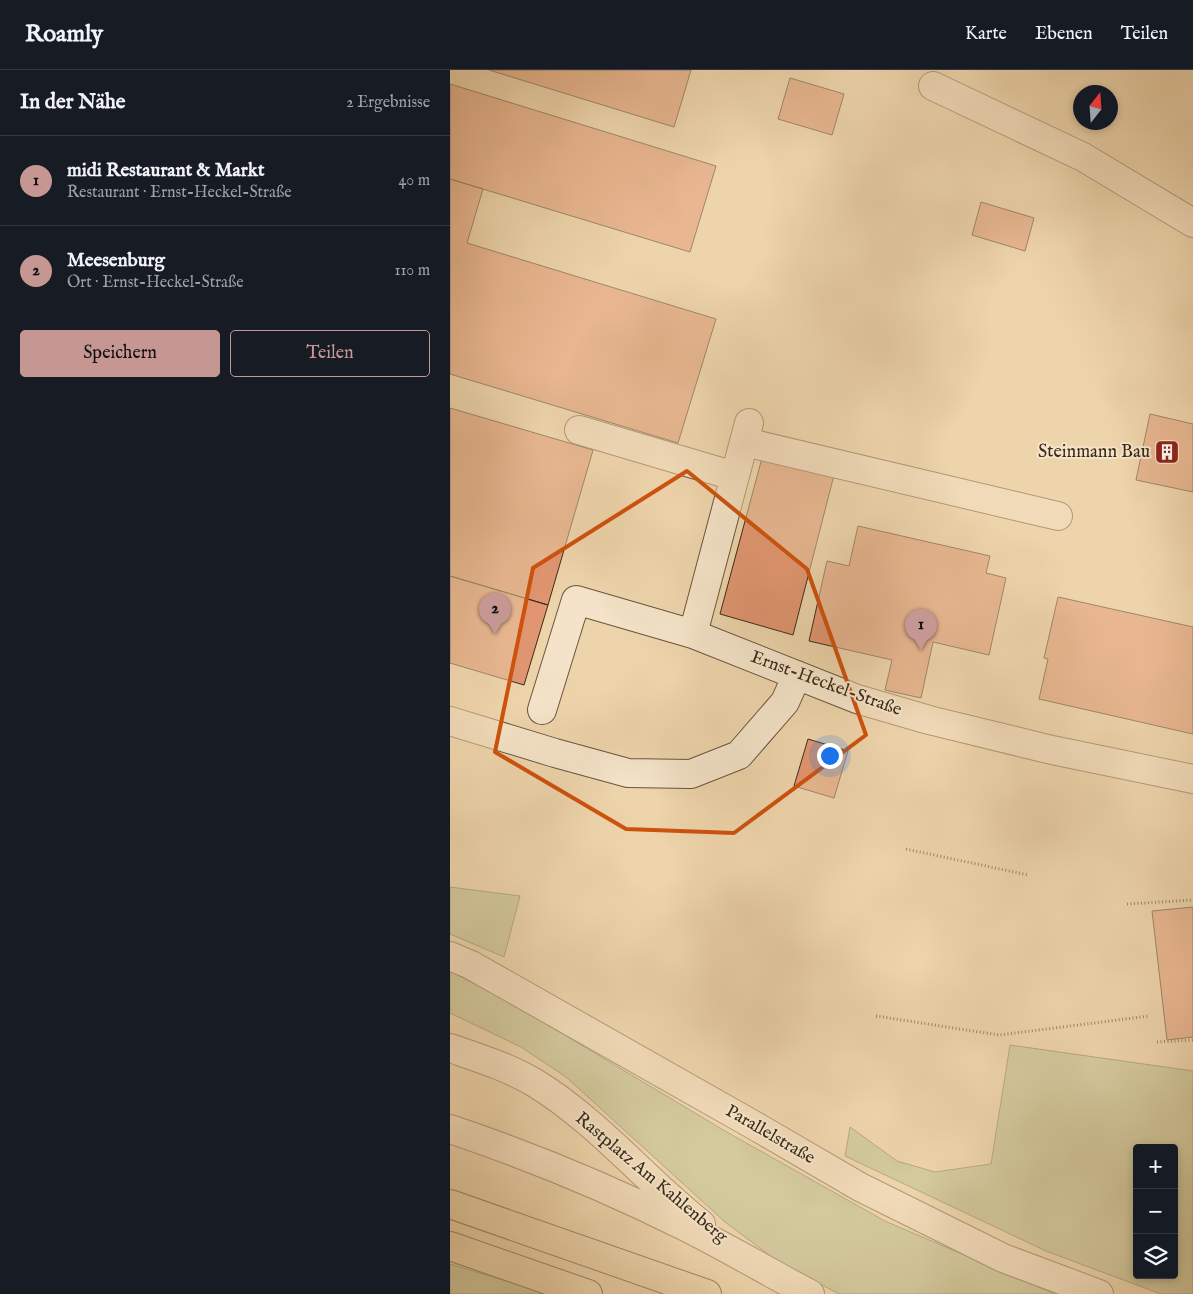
<!DOCTYPE html>
<html lang="de">
<head>
<meta charset="utf-8">
<style>
	:root { --surface:#171b24; --page:#20242c; --text:#f1f3f6; --muted:#9ea1a6; --line:#363941; --accent:#c59692 }
	body { margin:0; font-family:"IM FELL English",serif; background:var(--page); color:var(--text) }
	.controls { position:absolute; right:15px; bottom:15px; display:grid; overflow:hidden; border-radius:5px; box-shadow:0 2px 8px #0003 }
	.controls button { width:45px; height:45px; display:grid; place-items:center; padding:0; border:0; border-bottom:1px solid var(--line); background:var(--surface); color:var(--text); font:25px sans-serif }
	.compass { position:absolute; left:623px; top:15px; width:45px; height:45px; border-radius:50%; background:var(--surface); box-shadow:0 2px 8px #0003; rotate:17deg }
	.you { position:absolute; left:379px; top:685px; width:18px; height:18px; margin:-12px; border:4px solid #fff; border-radius:50%; background:#1a73e8; box-shadow:0 0 0 8px #1a73e833 }
	.badge { display:grid; place-items:center; width:32px; height:32px; border-radius:50%; background:var(--accent); color:#111; font-size:16px; font-weight:700 }
	.pin { position:absolute; translate:-50% -41px; filter:drop-shadow(0 1px 2px #0008) }
	.pin::after { content:''; position:absolute; top:26px; width:18px; height:15px; background:inherit; clip-path:polygon(0 0,100% 0,50% 100%) }
	.list { margin:0; padding:0; list-style:none }
	h2 { display:flex; justify-content:space-between; align-items:center; height:65px; margin:0; padding:0 20px; font-size:21px }
	h2 small { font-size:16px; font-weight:400; color:var(--muted) }
	.list li { display:grid; grid-template-columns:32px 1fr auto; gap:15px; align-items:center; box-sizing:border-box; height:90px; padding:0 20px; border-top:1px solid var(--line) }
	.list b { display:block; font-size:19px; white-space:nowrap }
	.list p { margin:0; font-size:16px; white-space:nowrap; color:var(--muted) }
	.list em { font-size:16px; font-style:normal; color:var(--muted) }
	.actions { display:flex; gap:10px; padding:15px 20px }
	.actions a { flex:1; padding:11px 0; border:1px solid var(--accent); border-radius:5px; text-align:center; font-size:18px; color:var(--accent) }
	.actions .main { background:var(--accent); color:#111 }
	.icon { flex:none; width:28px; height:28px; fill:none; stroke:currentColor; stroke-width:2; stroke-linecap:round; stroke-linejoin:round }
	.map { position:relative; flex:none; width:743px; height:1224px; overflow:hidden }
	header { display:flex; align-items:center; gap:30px; box-sizing:border-box; height:70px; padding:0 25px; background:var(--surface); border-bottom:1px solid var(--line) }
	header strong { font-size:24px }
	nav { display:flex; gap:28px; margin-inline-start:auto; font-size:18px }
	main { display:flex }
	aside { flex:1; background:var(--surface) }
	.map>svg:first-child { display:block }
</style>
</head>
<body>
<header>
<strong>Roamly</strong>
<nav><a>Karte</a><a>Ebenen</a><a>Teilen</a></nav>
</header>
<main>
<aside>
<h2>In der Nähe<small>2 Ergebnisse</small></h2>
<ul class="list">
<li><span class="badge">1</span><div><b>midi Restaurant &amp; Markt</b><p>Restaurant · Ernst-Heckel-Straße</p></div><em>40 m</em></li>
<li><span class="badge">2</span><div><b>Meesenburg</b><p>Ort · Ernst-Heckel-Straße</p></div><em>110 m</em></li>
</ul>
<div class="actions"><a class="main">Speichern</a><a>Teilen</a></div>
</aside>
<div class="map">
<svg width="743" height="1224" viewBox="0 0 743 1224">
	<rect width="100%" height="100%" fill="#eed4ab"/>
	<filter id="stains"><feTurbulence type="fractalNoise" baseFrequency=".004" numOctaves="4"/><feColorMatrix values="0 0 0 0 .2 0 0 0 0 .09 0 0 0 0 .02 0 0 0 .5 -.17"/></filter>
	<radialGradient id="worn" r=".72"><stop offset=".6" stop-color="#630" stop-opacity="0"/><stop offset="1" stop-color="#630" stop-opacity=".3"/></radialGradient>
	<path fill="#b3be8e" stroke="#767454" fill-rule="evenodd" d="M0,817l70,9 -16,61 -54,-23z
		M0,901l66,35 209,125 160,90 170,73h-216l-62,-33 -52,-39 -159,-145 -45,-30 -71,-34z
		M560,975l183,26v223h-32l-115,-43 -201,-95 5,-29 47,34 38,11 56,-8zM687,1078h37v127h-37z
		M0,1194l100,30h-100z"/>
	<path fill="#e19671" stroke="#3a2b19" d="M39,0h202l-17,57z
		M340,8l54,16 -12,41 -54,-16z
		M0,14l266,82 -26,86 -240,-73z
		M0,109l33,10 -16,54 249,76 -38,124 -228,-69z
		M531,132l53,16 -9,33 -53,-16z
		M0,338l143,42 -45,155 -98,-29z
		M700,344l43,10v68l-57,-12z
		M312,388l72,17 -41,160 -73,-21z
		M408,456l132,30 -4,17 20,5 -17,77 -56,-13 -12,56 -36,-8 7,-30 -83,-19 18,-80 22,5z
		M0,506l98,29 -24,80 -74,-22z
		M608,527l135,30v107l-154,-35 9,-40 -4,-1z
		M358,669l40,12 -14,47 -40,-12z
		M743,837v130l-26,3 -15,-129z"/>
	<g fill="none" stroke-linecap="round" stroke-linejoin="round">
		<defs>
			<path id="minor" d="M483,16l150,71 110,66
				M129,360l155,46
				M295,372l313,74
				M243,564l56,-211
				M92,640l34,-110 117,34 164,65 72,21 123,30 141,29
				M0,651l105,32 73,20 63,1 48,-19 46,-53 12,-27
				M0,886l21,9 286,162 103,60 143,71 96,36
				M0,978c29,10 58,19 85,35 62,38 109,96 166,141
				M0,1059c80,27 160,60 236,98 42,21 82,45 124,67"/>
			<path id="highway" d="M0,1134l257,90
				M0,1176l138,48"/>
		</defs>
		<use href="#minor" stroke="#67553e" stroke-width="30"/>
		<use href="#highway" stroke="#3a2b19" stroke-width="30"/>
		<path stroke="#3a2b19" stroke-width="3" stroke-dasharray="1 2.5" stroke-linecap="butt" d="M456,779l122,26
			M677,834l66,-4
			M426,946l123,19 150,-19
			M707,972l36,-2"/>
		<use href="#minor" stroke="#f4e3c8" stroke-width="28"/>
		<use href="#highway" stroke="#eed4ab" stroke-width="28"/>
	</g>
	<path d="M0 0H743V1224H0ZM237,401l120,98 59,166 -132,98 -108,-4 -131,-77 38,-184z" fill="#eed4ab" fill-opacity=".55" fill-rule="evenodd"/>
	<path fill="none" stroke="#ce520e" stroke-width="4" stroke-linejoin="round" d="M237,401l120,98 59,166 -132,98 -108,-4 -131,-77 38,-184z"/>
	<defs>
		<symbol id="building-square" viewBox="-11 -11 22 22"><rect x="-9" y="-9" width="18" height="18" rx="4" fill="#8f2418" stroke="#f4e3c8"/><path d="M-4-6H4V6H1V3H-1V6H-4ZM-2.5-4.3h1.7v1.8h-1.7ZM.8-4.3h1.7v1.8H.8ZM-2.5-1h1.7V.8h-1.7ZM.8-1h1.7V.8H.8Z" fill="#fff"/></symbol>
	</defs>
	<g fill-rule="evenodd">
		<use href="#building-square" x="703" y="368" width="28" height="28"/>
	</g>
	<g text-anchor="middle" dominant-baseline="central" stroke-width="4" stroke-linejoin="round" paint-order="stroke">
		<g font-size="18" fill="#3a2b19" stroke="#f4e3c8" text-anchor="end">
			<text x="700" y="382">Steinmann Bau</text>
		</g>
		<g font-size="18" fill="#3a2b19" stroke="#f4e3c8">
			<text transform="translate(376 614) rotate(20)">Ernst-Heckel-Straße</text>
			<text transform="translate(320 1065) rotate(30)">Parallelstraße</text>
			<text transform="translate(201 1108) rotate(40)">Rastplatz Am Kahlenberg</text>
		</g>
	</g>
	<rect width="100%" height="100%" filter="url(#stains)"/>
	<rect width="100%" height="100%" fill="url(#worn)"/>
</svg>
<div class="controls">
<button>+</button>
<button>−</button>
<button><svg class="icon" aria-label="layers" viewBox="0 0 24 24"><path d="M12 4l9 5-9 5-9-5zM3 14l9 5 9-5"/></svg></button>
</div>
<svg class="compass" viewBox="-18 -18 36 36"><path d="M0-13l5 13h-10z" fill="#e53935"/><path d="M0 13l5-13h-10z" fill="#9ea1a6"/></svg>
<div class="you"></div>
<div class="pin badge" style="left:471px;top:580px">1</div>
<div class="pin badge" style="left:45px;top:564px">2</div>
</div>
</main>
</body>
</html>
